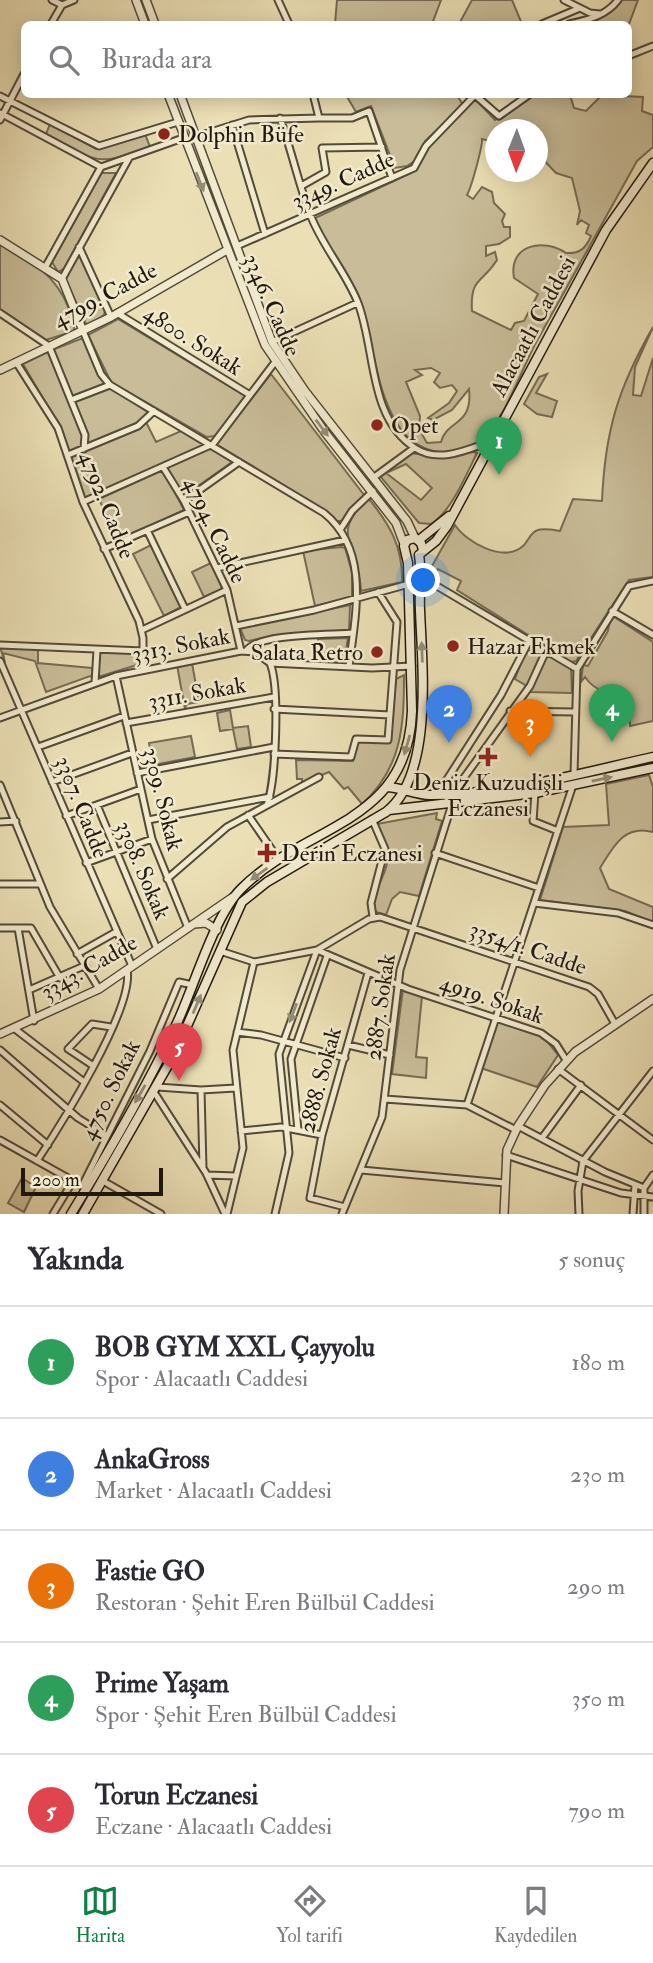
<!DOCTYPE html>
<html lang="tr">
<head>
<meta charset="utf-8">
<style>
	:root { --surface:#fff; --page:#f7f7f7; --text:#2b2b33; --muted:#7c7c81; --line:#e1e1e2; --accent:#0b8043 }
	body { margin:0; font-family:"IM FELL Double Pica",serif; background:var(--page); color:var(--text) }
	.compass { position:absolute; left:485px; top:119px; width:63px; height:63px; border-radius:50%; background:var(--surface); box-shadow:0 4px 18px #0003; rotate:181deg }
	.scale { position:absolute; left:21px; bottom:18px; width:142px; box-sizing:border-box; padding-left:7px; border:4px solid #22190e; border-top:0; font-size:19px; line-height:24px; white-space:nowrap; color:#22190e; -webkit-text-stroke:5px #f2eacf; paint-order:stroke }
	.you { position:absolute; left:424px; top:581px; width:24px; height:24px; margin:-18px; border:5px solid #fff; border-radius:50%; background:#1a73e8; box-shadow:0 0 0 10px #1a73e833 }
	.badge { display:grid; place-items:center; width:46px; height:46px; border-radius:50%; background:var(--accent); color:#fff; font-size:23px; font-weight:700 }
	.pin { position:absolute; translate:-50% -58px; filter:drop-shadow(0 2px 4px #0008) }
	.pin::after { content:''; position:absolute; top:37px; width:24px; height:21px; background:inherit; clip-path:polygon(0 0,100% 0,50% 100%) }
	.list { margin:0; padding:0; list-style:none }
	h2 { display:flex; justify-content:space-between; align-items:center; height:91px; margin:0; padding:0 28px; font-size:30px }
	h2 small { font-size:23px; font-weight:400; color:var(--muted) }
	.list li { display:grid; grid-template-columns:46px 1fr auto; gap:21px; align-items:center; box-sizing:border-box; height:112px; padding:0 28px; border-top:2px solid var(--line) }
	.list b { display:block; font-size:26px; white-space:nowrap }
	.list p { margin:0; font-size:23px; white-space:nowrap; color:var(--muted) }
	.list em { font-size:23px; font-style:normal; color:var(--muted) }
	.icon { flex:none; width:38px; height:38px; fill:none; stroke:currentColor; stroke-width:2; stroke-linecap:round; stroke-linejoin:round }
	.map { position:relative; flex:none; width:653px; height:1214px; overflow:hidden }
	.search { position:absolute; background:var(--surface); box-shadow:0 4px 18px #0003; left:21px; right:21px; top:21px; height:77px; display:flex; align-items:center; gap:18px; box-sizing:border-box; padding:0 24px; border-radius:10px; color:var(--muted); font-size:26px }
	.sheet { height:651px; background:var(--surface) }
	nav { display:flex; justify-content:space-around; align-items:center; box-sizing:border-box; height:98px; border-top:2px solid var(--line); background:var(--surface); font-size:19px; color:var(--muted) }
	nav a { display:grid; justify-items:center; gap:4px }
	nav .on { color:var(--accent) }
	.map>svg:first-child { display:block }
</style>
</head>
<body>
<div class="map">
<svg width="653" height="1214" viewBox="0 0 653 1214">
	<rect width="100%" height="100%" fill="#ebdfb5"/>
	<filter id="stains"><feTurbulence type="fractalNoise" baseFrequency=".00286" numOctaves="4"/><feColorMatrix values="0 0 0 0 .2 0 0 0 0 .09 0 0 0 0 .02 0 0 0 .5 -.17"/></filter>
	<radialGradient id="worn" r=".72"><stop offset=".6" stop-color="#630" stop-opacity="0"/><stop offset="1" stop-color="#630" stop-opacity=".3"/></radialGradient>
	<path fill="#c9bd99" stroke="#766b54" stroke-width="2" fill-rule="evenodd" d="M337,0h104l-9,24h-97z
		M472,0h40l10,24h-63z
		M622,0h16l-9,24h-51c17,-5 33,-10 44,-24z
		M537,94l33,1 4,13 12,3 16,-16 41,2 -1,14 11,4v32l-16,14c-34,62 -67,120 -99,178 -17,30 -32,80 -58,102 -27,22 -65,11 -82,-16 -24,-38 -23,-82 -39,-122 -11,-29 -31,-57 -46,-84l98,-46 17,-26 47,-48 20,21zM496,130h42v24l18,19 16,5 8,33 -3,14 4,-5 8,5 -3,8 5,3c-5,12 -11,18 -25,17 -22,-15 -58,-9 -52,25l24,16 -14,27 -9,2 -4,7 -39,-19c-2,-34 10,-27 25,-51l-2,-8 -9,4v-10l13,-2 11,-7v-10h-6l-2,-6 3,-7 -11,-11 -2,-11 -10,-5 -9,12 -6,-4c5,-9 16,-51 15,-56l13,3zM431,368l9,5 -6,9 6,6 12,-3 5,6 -8,12 -21,15 5,2 19,-10 17,-21c4,38 -22,30 -28,53l-14,1 -8,-14 1,-13 -14,-34 16,-7 -7,-5z
		M346,95h111l6,10 -38,36 -9,19 -9,6 -12,2 -24,-62 -15,6z
		M50,124l46,25 49,-15 5,13c-57,21 -53,14 -104,-13z
		M101,173h15l-52,96 -6,3 -6,-10z
		M0,244c31,17 56,30 69,65 2,7 6,14 5,22l-28,9 -46,-30z
		M79,253l27,54 -2,8 -17,11 -22,-48z
		M118,319l127,77 -29,40 -9,1 -96,-55 -23,-47z
		M653,327l-18,40 -2,28 8,1 12,-38v219l-24,3 -53,81 -5,1 -114,-72 4,-9 -23,-12 -5,8 -6,-2 28,-50c12,18 49,38 68,21 6,-5 7,-14 15,-16 6,-2 16,0 22,1l13,-32 29,2c3,-70 16,-113 51,-174z
		M83,338l24,47 -35,12 -20,-47z
		M48,352l37,86 -3,10 -14,5 -15,-37 -30,-52z
		M271,374l93,121 -22,26h-6l-15,-13 -105,-64z
		M547,374l-11,19 21,8 -5,16 -15,-3 -13,-10 15,-27z
		M108,386l41,27 -11,11 -51,22v-8l-13,-37z
		M146,422l10,20 25,-11 24,14 -121,53 -15,-42z
		M210,448l22,14 -48,34 -18,-28z
		M470,451l7,2c-11,22 -26,59 -46,71l-12,-1 -39,-47 30,-23 32,4zM406,464l26,24 -11,12 -35,-27z
		M163,470l21,40 -66,31 -19,-42z
		M369,499c21,26 34,48 33,83l-41,9c-1,-42 -34,-58 8,-92z
		M151,545l30,62 -17,9 -31,-62z
		M341,547l4,1 7,24v25l-37,9 -12,-55z
		M213,562l9,27 -18,8 -12,-25z
		M350,605l-1,25 -75,5 -25,6 -4,-1 -5,-12z
		M611,615l42,27v79l-23,5 -2,-30c-18,-2 -33,-4 -43,-19l-4,5 2,-17 5,1 20,-35z
		M348,638l-4,25 -26,-1v-23z
		M0,647l38,2v14l54,5 2,11 -4,-3 -44,16 -11,-31 -32,-8 2,10z
		M532,649l10,2 -15,35 -12,-7 9,-24z
		M100,653h36l4,2v9l-42,13z
		M551,655l20,12 1,26 -43,-1 14,-32z
		M192,663l7,39 -12,2 -2,5 -8,-44z
		M404,675c0,51 -2,93 -42,129l-14,-17 -4,2 -15,-17 -27,11v-4h-5l-1,-19 57,1 4,-21 33,3 6,-64z
		M230,710l3,18 15,-2 3,21 -14,2 -4,-20 -13,2 -3,-18z
		M191,736l4,21 -42,8 -4,-22z
		M649,775l4,12v45c-29,-8 -40,15 -53,36l9,21 44,18v15l-28,-11 -85,-11 23,-73 46,-2 -3,-41z
		M437,813l-1,6 6,2 -23,75 -19,-4 -8,7 -6,16 -10,-3c-8,-17 12,-37 12,-55 0,-12 -6,-22 -11,-33z
		M403,989l19,7 -6,61 11,1 -1,20 -34,-4z
		M496,1021l46,14 16,20 -21,32 -56,-19z
		M22,1178l14,9 -12,25 -16,-9z"/>
	<g fill="none" stroke-linecap="round" stroke-linejoin="round">
		<defs>
			<path id="minor" d="M52,0l10,5
				M278,0l11,24
				M564,0l26,13 10,1
				M51,24l11,-19 12,-5
				M542,24l38,-16
				M569,24c19,-4 37,-8 49,-24
				M628,56l25,-10
				M475,95l24,21 31,-22
				M0,96l99,50 79,-24
				M0,113l101,54 82,-29
				M280,118c11,31 19,67 30,96 12,32 36,58 48,89 18,47 10,115 57,145 24,16 54,1 77,-7
				M319,118h33l17,-7 23,67
				M0,120l24,-46
				M232,125l33,109
				M195,137l54,-17 70,-2 -6,-24
				M303,185l23,-13 -4,-24 60,-1
				M237,246l177,-78 12,-22 50,-52
				M79,247l32,70
				M46,266l55,-99
				M62,279l67,-121
				M0,313l49,33 36,89 -1,14
				M117,313l133,82
				M83,331l18,43 9,11 214,128c47,38 31,103 25,154
				M272,342l85,-39
				M16,362l42,66 25,74 56,119 4,17v30
				M71,400l39,-15
				M68,455l70,-29 16,-15
				M163,467l21,34 43,89 14,61
				M373,478l41,-30
				M184,501l55,-39
				M83,502l130,-58 62,-82
				M147,530l38,79
				M340,530l12,-19 21,-20
				M104,549l85,-37
				M217,568l128,-28
				M420,576l157,93
				M612,611l41,24
				M236,626l78,-16 95,-26
				M142,630l85,-40
				M0,645l143,6
				M246,651c12,-18 84,-16 107,-18
				M0,661l132,305
				M270,663l102,5 40,-2
				M116,676l36,163 36,89
				M95,683l2,-33
				M274,709l116,6
				M510,711l65,1
				M0,718l116,-42 125,-25 14,1 15,11c10,24 6,118 -3,142
				M126,723l148,-26
				M38,747l86,-31
				M274,754l77,3 5,-18 32,1 9,-118 -19,-30
				M137,773l137,-26
				M574,774l3,-105 52,-83 24,-5
				M52,782l80,-29
				M0,785l50,122 49,82
				M453,793l77,-107 16,-35
				M535,793l-2,28 25,10
				M437,795l64,-100 28,-54
				M97,805l60,144
				M248,815l31,45
				M66,816l75,-27
				M372,819l13,30 -14,54 2,14
				M148,820l122,-23
				M0,822l16,-1
				M435,853l104,35
				M86,863l66,-24
				M167,879l60,-52 92,-50
				M0,884h39
				M534,903l84,10 35,12
				M0,928h31l29,50
				M18,928l16,93
				M220,951l34,11 63,-12 52,-31 11,-2 209,70 9,7 17,30
				M77,954l39,-22
				M29,990l55,-24
				M15,1029l69,53
				M237,1032l24,3 84,23
				M348,1045l42,10
				M0,1050l78,68 29,18
				M92,1065l-24,-16 24,-25 19,3
				M558,1069l95,71
				M157,1087l44,3
				M154,1092l52,81 19,41
				M385,1099l82,6 49,25
				M0,1105l48,40
				M467,1105l106,-320
				M518,1126l87,46 39,16
				M298,1130l-7,-71 36,-103
				M241,1131l40,-4 41,8
				M542,1138l39,-53
				M0,1140l84,47
				M506,1155l115,38 32,4
				M37,1161c23,-35 98,-154 90,-191
				M203,1168l-2,-78 35,-2
				M361,1170l144,13
				M207,1175l29,1
				M103,1181l58,33
				M82,1186l68,-135 29,-69 14,3
				M345,1207l-35,-9 12,-63 46,-162
				M53,1214l20,-33
				M227,1214l16,-66 -10,-98 21,-88
				M275,1214l14,-61 -10,-99 38,-104 91,39 133,44 15,11 10,16
				M342,1214l40,-97 18,-147 52,-166
				M579,1214l-1,-23 5,-30 70,-90
				M633,1214l2,-29
				M644,1214v-26l9,-13"/>
			<path id="tertiary" d="M136,0l9,24
				M146,0l9,24
				M168,94l97,251 59,86 72,92 8,21
				M180,94l92,248 33,49 102,130 8,17
				M0,240l62,39 21,52
				M0,370l111,-53 116,-67
				M194,924l12,-1 11,7
				M0,1034l99,-45 134,-92
				M504,1214l3,-64 11,-24 27,-41 30,-33 78,-53"/>
			<path id="secondary" d="M419,540l30,-24
				M421,553l15,-12 11,-15 159,-296 47,-67
				M388,787c15,1 27,8 42,8 74,0 151,-22 223,-38
				M389,810l146,-17 118,-25
				M71,1214c38,-62 75,-125 106,-191 17,-36 37,-107 64,-134 65,-66 167,-63 171,-178l-4,-148 -4,-17 3,-6 8,-2 6,5 2,7
				M83,1214l92,-161 67,-151 25,-20 119,-70c48,-37 36,-148 34,-202 -1,-18 2,-37 -1,-55"/>
		</defs>
		<use href="#minor" stroke="#544a38" stroke-width="9"/>
		<use href="#tertiary" stroke="#544a38" stroke-width="10"/>
		<use href="#secondary" stroke="#22190e" stroke-width="11"/>
		<use href="#minor" stroke="#f2eacf" stroke-width="5"/>
		<use href="#tertiary" stroke="#f2eacf" stroke-width="7"/>
		<use href="#secondary" stroke="#f2eacf" stroke-width="8"/>
	</g>
	<defs><path id="oneway-solid" d="M-6-.8H1V-3.2L6.5 0L1 3.2V.8H-6Z" transform="scale(1.75)"/></defs>
	<g fill="#948c78">
		<use href="#oneway-solid" transform="translate(200 182) rotate(69)"/>
		<use href="#oneway-solid" transform="translate(322 428) rotate(53)"/>
		<use href="#oneway-solid" transform="translate(422 652) rotate(-92)"/>
		<use href="#oneway-solid" transform="translate(407 745) rotate(106)"/>
		<use href="#oneway-solid" transform="translate(602 779) rotate(-12)"/>
		<use href="#oneway-solid" transform="translate(259 874) rotate(144)"/>
		<use href="#oneway-solid" transform="translate(197 1004) rotate(-67)"/>
		<use href="#oneway-solid" transform="translate(293 1013) rotate(111)"/>
		<use href="#oneway-solid" transform="translate(140 1094) rotate(120)"/>
	</g>
	<g fill="#8f2418" stroke="#f2eacf" stroke-width="2.5">
		<circle cx="164" cy="134" r="7"/>
		<circle cx="377" cy="425" r="7"/>
		<circle cx="453" cy="646" r="7"/>
		<circle cx="377" cy="652" r="7"/>
		<path d="M484.5 746.5h7v7h7v7h-7v7h-7v-7h-7v-7h7z"/>
		<path d="M263.5 842.5h7v7h7v7h-7v7h-7v-7h-7v-7h7z"/>
	</g>
	<g text-anchor="middle" dominant-baseline="central" stroke-width="5" stroke-linejoin="round" paint-order="stroke">
		<g font-size="23" fill="#22190e" stroke="#f2eacf" text-anchor="start">
			<text x="178" y="134">Dolphin Büfe</text>
			<text x="391" y="425">Opet</text>
			<text x="467" y="646">Hazar Ekmek</text>
			<text x="363" y="652" text-anchor="end">Salata Retro</text>
			<text x="488" y="782" text-anchor="middle">Deniz Kuzudişli<tspan x="488" dy="26">Eczanesi</tspan></text>
			<text x="281" y="853">Derin Eczanesi</text>
		</g>
		<g font-size="23" fill="#22190e" stroke="#f2eacf">
			<text transform="translate(343 180) rotate(-24)">3349. Cadde</text>
			<text transform="translate(105 295) rotate(-28)">4799. Cadde</text>
			<text transform="translate(272 305) rotate(66)">3346. Cadde</text>
			<text transform="translate(533 326) rotate(-62)">Alacaatlı Caddesi</text>
			<text transform="translate(193 340) rotate(32)">4800. Sokak</text>
			<text transform="translate(107 505) rotate(68)">4792. Cadde</text>
			<text transform="translate(215 530) rotate(64)">4794. Cadde</text>
			<text transform="translate(181 645) rotate(-11)">3313. Sokak</text>
			<text transform="translate(197 693) rotate(-10)">3311. Sokak</text>
			<text transform="translate(163 799) rotate(76)">3309. Sokak</text>
			<text transform="translate(82 807) rotate(68)">3307. Cadde</text>
			<text transform="translate(143 870) rotate(67)">3308. Sokak</text>
			<text transform="translate(528 948) rotate(19)">3354/1. Cadde</text>
			<text transform="translate(89 967) rotate(-30)">3343. Cadde</text>
			<text transform="translate(492 999) rotate(19)">4919. Sokak</text>
			<text transform="translate(380 1007) rotate(-82)">2887. Sokak</text>
			<text transform="translate(320 1080) rotate(-75)">2888. Sokak</text>
			<text transform="translate(110 1090) rotate(-64)">4750. Sokak</text>
		</g>
	</g>
	<rect width="100%" height="100%" filter="url(#stains)"/>
	<rect width="100%" height="100%" fill="url(#worn)"/>
</svg>
<svg class="compass" viewBox="-18 -18 36 36"><path d="M0-13l5 13h-10z" fill="#e53935"/><path d="M0 13l5-13h-10z" fill="#7c7c81"/></svg>
<div class="scale">200 m</div>
<div class="you"></div>
<div class="pin badge" style="left:499px;top:475px;background:#2e9e5b">1</div>
<div class="pin badge" style="left:449px;top:743px;background:#3f7fe0">2</div>
<div class="pin badge" style="left:530px;top:757px;background:#e8710a">3</div>
<div class="pin badge" style="left:612px;top:742px;background:#2e9e5b">4</div>
<div class="pin badge" style="left:179px;top:1081px;background:#e0444e">5</div>
<div class="search"><svg class="icon" aria-label="search" viewBox="0 0 24 24"><circle cx="10" cy="10" r="6"/><path d="M15 15l6 6"/></svg>Burada ara</div>
</div>
<section class="sheet">
<h2>Yakında<small>5 sonuç</small></h2>
<ul class="list">
<li><span class="badge" style="background:#2e9e5b">1</span><div><b>BOB GYM XXL Çayyolu</b><p>Spor · Alacaatlı Caddesi</p></div><em>180 m</em></li>
<li><span class="badge" style="background:#3f7fe0">2</span><div><b>AnkaGross</b><p>Market · Alacaatlı Caddesi</p></div><em>230 m</em></li>
<li><span class="badge" style="background:#e8710a">3</span><div><b>Fastie GO</b><p>Restoran · Şehit Eren Bülbül Caddesi</p></div><em>290 m</em></li>
<li><span class="badge" style="background:#2e9e5b">4</span><div><b>Prime Yaşam</b><p>Spor · Şehit Eren Bülbül Caddesi</p></div><em>350 m</em></li>
<li><span class="badge" style="background:#e0444e">5</span><div><b>Torun Eczanesi</b><p>Eczane · Alacaatlı Caddesi</p></div><em>790 m</em></li>
</ul>
</section>
<nav>
<a class="on"><svg class="icon" aria-label="map" viewBox="0 0 24 24"><path d="M3 6l6-2 6 2 6-2v14l-6 2-6-2-6 2zM9 4v14M15 6v14"/></svg>Harita</a>
<a><svg class="icon" aria-label="directions" viewBox="0 0 24 24"><path d="M12 3l9 9-9 9-9-9zM9 14v-3h6M13 9l2 2-2 2"/></svg>Yol tarifi</a>
<a><svg class="icon" aria-label="saved" viewBox="0 0 24 24"><path d="M7 4h10v16l-5-4-5 4z"/></svg>Kaydedilen</a>
</nav>
</body>
</html>
